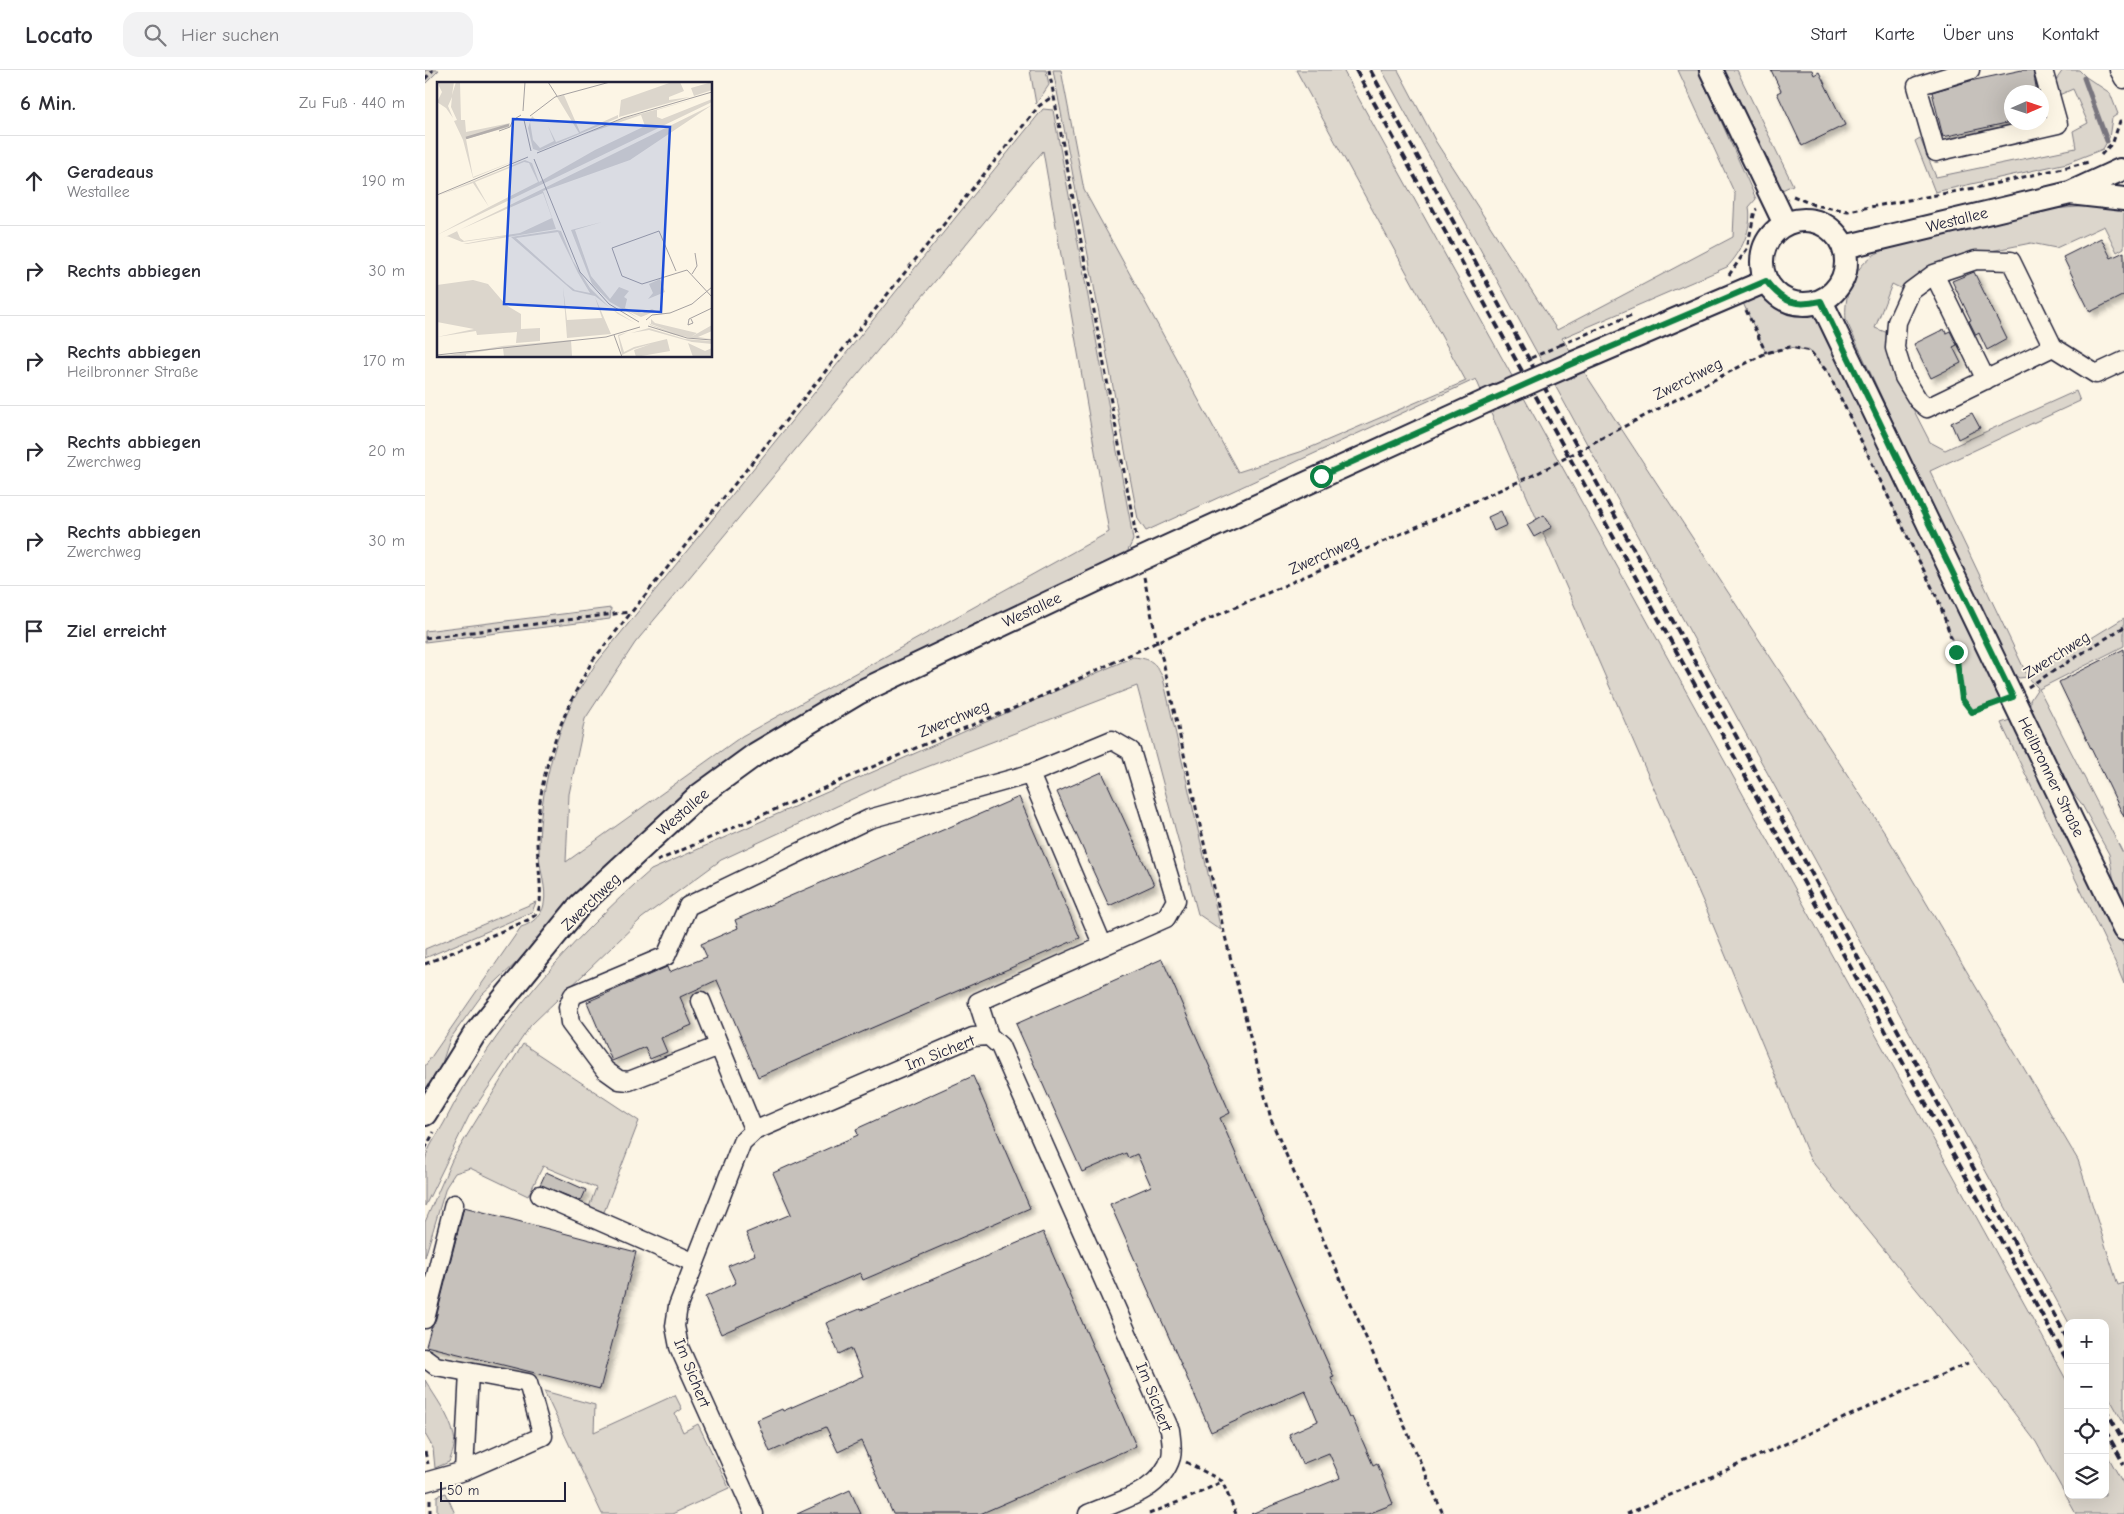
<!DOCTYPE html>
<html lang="de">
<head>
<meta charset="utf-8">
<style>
	:root { --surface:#fff; --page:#f2f2f3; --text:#2b2b33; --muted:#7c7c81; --line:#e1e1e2 }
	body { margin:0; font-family:"Comic Neue",sans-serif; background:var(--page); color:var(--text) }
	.controls { position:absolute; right:15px; bottom:15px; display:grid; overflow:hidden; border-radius:10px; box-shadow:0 5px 20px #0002 }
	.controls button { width:45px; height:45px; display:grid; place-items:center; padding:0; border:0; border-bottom:1px solid var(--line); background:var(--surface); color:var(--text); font:25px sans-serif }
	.compass { position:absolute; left:1579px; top:15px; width:45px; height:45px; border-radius:50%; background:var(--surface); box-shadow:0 5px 20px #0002; rotate:87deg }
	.scale { position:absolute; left:15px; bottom:12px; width:126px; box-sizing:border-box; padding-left:5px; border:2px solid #22223b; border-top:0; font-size:14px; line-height:18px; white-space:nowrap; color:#22223b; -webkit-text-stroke:4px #fcf5e5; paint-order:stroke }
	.stop { position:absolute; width:15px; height:15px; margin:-11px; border:4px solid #0b8043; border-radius:50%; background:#fff }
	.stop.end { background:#0b8043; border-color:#fff; box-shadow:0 1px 5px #0008 }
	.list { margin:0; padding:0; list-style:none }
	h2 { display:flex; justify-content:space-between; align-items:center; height:65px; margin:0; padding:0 20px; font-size:21px }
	h2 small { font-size:16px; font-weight:400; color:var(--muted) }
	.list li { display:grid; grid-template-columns:32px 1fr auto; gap:15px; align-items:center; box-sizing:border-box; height:90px; padding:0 20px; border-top:1px solid var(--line) }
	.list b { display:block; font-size:19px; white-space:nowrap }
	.list p { margin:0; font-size:16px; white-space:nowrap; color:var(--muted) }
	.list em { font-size:16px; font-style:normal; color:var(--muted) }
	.icon { flex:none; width:28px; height:28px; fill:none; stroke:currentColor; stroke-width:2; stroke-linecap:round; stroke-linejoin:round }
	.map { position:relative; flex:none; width:1699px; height:1444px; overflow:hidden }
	header { display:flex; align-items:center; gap:30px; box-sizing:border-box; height:70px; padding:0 25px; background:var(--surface); border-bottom:1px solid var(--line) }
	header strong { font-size:24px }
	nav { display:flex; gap:28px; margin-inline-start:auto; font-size:18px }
	.search { width:350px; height:45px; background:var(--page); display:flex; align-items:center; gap:12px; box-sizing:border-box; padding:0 18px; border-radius:15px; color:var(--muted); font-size:19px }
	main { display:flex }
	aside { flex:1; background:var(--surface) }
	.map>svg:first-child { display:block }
</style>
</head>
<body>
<header>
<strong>Locato</strong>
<div class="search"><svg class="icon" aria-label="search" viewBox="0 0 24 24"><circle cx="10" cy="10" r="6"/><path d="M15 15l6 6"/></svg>Hier suchen</div>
<nav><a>Start</a><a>Karte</a><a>Über uns</a><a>Kontakt</a></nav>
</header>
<main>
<aside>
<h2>6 Min.<small>Zu Fuß · 440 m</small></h2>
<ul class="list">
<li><svg class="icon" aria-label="ahead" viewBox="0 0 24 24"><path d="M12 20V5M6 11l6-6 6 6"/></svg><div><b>Geradeaus</b><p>Westallee</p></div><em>190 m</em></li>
<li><svg class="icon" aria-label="right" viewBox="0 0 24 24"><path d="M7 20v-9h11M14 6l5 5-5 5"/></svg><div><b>Rechts abbiegen</b></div><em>30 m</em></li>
<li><svg class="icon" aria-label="right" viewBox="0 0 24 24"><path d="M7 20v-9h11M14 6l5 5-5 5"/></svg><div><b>Rechts abbiegen</b><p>Heilbronner Straße</p></div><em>170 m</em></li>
<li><svg class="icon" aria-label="right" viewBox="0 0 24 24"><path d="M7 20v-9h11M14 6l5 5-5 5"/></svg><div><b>Rechts abbiegen</b><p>Zwerchweg</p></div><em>20 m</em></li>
<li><svg class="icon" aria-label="right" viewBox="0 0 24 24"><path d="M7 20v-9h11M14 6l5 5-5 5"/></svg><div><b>Rechts abbiegen</b><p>Zwerchweg</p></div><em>30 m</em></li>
<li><svg class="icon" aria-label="arrive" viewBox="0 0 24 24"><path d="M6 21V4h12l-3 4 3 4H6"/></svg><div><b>Ziel erreicht</b></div></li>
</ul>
</aside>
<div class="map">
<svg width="1699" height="1444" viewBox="0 0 1699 1444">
	<defs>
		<filter id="shadow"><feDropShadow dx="4.5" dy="4.5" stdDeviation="2.5" flood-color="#0004"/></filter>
	</defs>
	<rect width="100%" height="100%" fill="#fcf5e5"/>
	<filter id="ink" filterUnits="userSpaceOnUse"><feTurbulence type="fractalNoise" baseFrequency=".02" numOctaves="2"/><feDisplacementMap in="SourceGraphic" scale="10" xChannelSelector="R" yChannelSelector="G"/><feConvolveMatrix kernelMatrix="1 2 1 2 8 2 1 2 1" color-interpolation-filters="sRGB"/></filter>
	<g filter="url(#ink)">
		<path fill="#dcd6cc" stroke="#7f7c84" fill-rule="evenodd" d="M0,0h14l-14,14z
			M605,0h16l3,15 -13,19z
			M628,0h8l23,120 154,282 62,-20 166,-71 -170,-311h47l725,1313v112h37v-44l19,34v29h-48l-40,-72 -66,-87 -160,-196 -102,-246 -232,-534 -330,152 -8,-12z
			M957,0h16l38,72 121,188 176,-93 2,-43 -57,-124h20l58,129 -7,8c4,21 -8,46 -22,60l-165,71 322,493 194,329 40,125 6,-2v141l-19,-34v-67h-36z
			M1296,0h16l56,115 -11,5z
			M1638,0h16l7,7 24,16 8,21 -6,4 -3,20 -6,11 -36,14 -132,29 -20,-51 5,-3 16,39 140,-29 -3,-17 15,-8 -15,-34 -14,6 -3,-15z
			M618,39l10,1 77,410 3,20 -8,17 -214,98 -56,29 -159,105 -80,67 -40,41 -59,65 -35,33 -32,44 -9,27 -16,25v-25l96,-139c10,-3 21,-11 23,-23 3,-16 -4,-32 -5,-49 -1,-50 13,-114 36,-158 6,-11 14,-22 20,-32zM618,81l66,381 -367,204 -176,126 3,-68 16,-75 50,-76z
			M1678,135l16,3 5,5v35l-7,4 -13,-26 -48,22 -25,-5 -86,17 -24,13 -17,17 -12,-6 -17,44 13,5 4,35 38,74 15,8 131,-59 4,10 -150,70 98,206 96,-59v28l-85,43 85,166v53l-8,-16 -7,-38 -28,-51 -20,-25 -31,-64v-14l8,-12 -10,-11 -9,1 -11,-7 -162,-351c-2,-23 5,-48 25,-63 6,-5 17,-8 25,-11l156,-37z
			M1341,211c17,22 29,26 55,20l192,396 -41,15 -10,-13 -6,-47 -17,-50 -110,-228 -19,-23 -20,-4 -24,6 -28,-61z
			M186,538l-1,11 -185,23v-11z
			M708,587c19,2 22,5 30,21l58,252 -23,-16 -61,-228 -244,94 -172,80 -79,58 -111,107 -62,91 -44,90c0,-14 0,-31 0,-45 2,-13 13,-27 19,-38 49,-96 125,-182 207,-253z
			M1588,649l111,228v37l-8,-20 -115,-241z
			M111,832l-4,10 -107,46v-9z
			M98,974l116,77 -35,91 -15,-5 7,-19 -53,-22 -15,30 -58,-28 -15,5 -9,14 -21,70v-35l27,-62z
			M0,1310c10,17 25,36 29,56 2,9 -2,18 -5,26l-14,6 -2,-20 -8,-14z
			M119,1321l51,14 -1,27 81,-37 7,14 -7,5 8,18 15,-8 31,64 -57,26h-70z
			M21,1423l9,21h-18v-18z"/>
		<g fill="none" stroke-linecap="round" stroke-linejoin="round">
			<path stroke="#78757e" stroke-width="5" d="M1659,8l23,63"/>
		</g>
		<path fill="#c6c1bb" stroke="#22223b" filter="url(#shadow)" d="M1346,0h41l2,5 5,-3 26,53 -43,21 -25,-53 4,-2z
			M1597,0h11l4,22h-26v30l-68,15 -11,-45 38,-11z
			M1676,168l10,20 13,-6v43l-34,17 -27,-55z
			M1549,202l33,67 -20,11 -8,-17 -3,2 -7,-14 2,-1 -19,-39z
			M1519,259l2,4 4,-2 7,14 -4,2 8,16 -30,15 -17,-34z
			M1547,343l8,15 -22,11 -7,-16z
			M1076,441l6,14 -13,6 -6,-14z
			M1119,445l8,12 -18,10 -7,-12z
			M1699,579v168l-65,-135z
			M677,702l52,113 -45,21 -52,-114z
			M594,727l61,141 -322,139 -41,-97 -37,17 12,28 -31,13 6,14 -17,7 -5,-12 -33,14 -25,-59 80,-35 2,5 38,-15 -6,-13 37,-16 -3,-8z
			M737,889l68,154 -10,5 114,259 -3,1 18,40 3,-1 21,48 4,-2 16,41 -25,10h-117l89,-36 -11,-25 -27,11 -13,-30 29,-13 -13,-31 -94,42 -101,-228 41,-18 -14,-32 -9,4 -2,-5 -44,19 -66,-148z
			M548,1006l57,132 -167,72 -3,-7 -139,61 -16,-37 31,-14 -8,-17 27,-11 -9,-22 45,-19 -18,-41 85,-38 -2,-6z
			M121,1102l40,18 -5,11 -41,-16z
			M39,1137l172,45 -36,137 -174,-43 5,-18 4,-6z
			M618,1162l93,214 -156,68h-87l-32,-73 -23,11 -12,-25 -56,25 -13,-32 25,-11 1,2 80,-35 -12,-28 -12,6 -13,-31 34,-14 1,1z
			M425,1420l11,24h-64z"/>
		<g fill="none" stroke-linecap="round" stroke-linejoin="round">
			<defs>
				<path id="minor" d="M1545,0l-53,16 19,66 122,-28 -15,-54
					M1694,0l5,9
					M1509,204l52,106
					M1628,277l-126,61 -9,-8 -14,-23 -9,-29 2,-26 14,-31 23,-17 42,-14 35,1 42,86 43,27 28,-13
					M605,704l73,172
					M276,931l53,130
					M294,976l-90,35 -10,-1 -14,-10 -35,-47 -2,-16 5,-12 93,-39 22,-50 181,-87 161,-45 82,-34 19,11 45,149 -10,18 -188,84 11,34
					M115,1125l155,68
					M0,1249l29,-115
					M0,1288l11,8 92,17 15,53 -79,35 -39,11
					M39,1401l5,-99
					M329,1444l-75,-167 -4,-21 3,-20 64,-164 12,-11 219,-94 16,-1 11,10 170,384c1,8 3,19 1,27 -10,35 -53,44 -83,57"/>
				<path id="major" d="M1286,0l74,154
					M1645,123l54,6
					M1337 192a42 42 0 1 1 84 0a42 42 0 1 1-84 0Z
					M1419,177l226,-54 50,-23
					M1396,231l303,628
					M1144,295l197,-84
					M0,1044l49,-79 106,-130 117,-108 59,-43 102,-61 283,-134 352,-161"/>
			</defs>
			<use href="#minor" stroke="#22223b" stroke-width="21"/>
			<use href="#major" stroke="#22223b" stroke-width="26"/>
			<path stroke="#22223b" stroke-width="3" stroke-dasharray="5 4" stroke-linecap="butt" d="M624,0l88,471
				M0,9l8,-9
				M1676,85l12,-13 7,-21 4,-2
				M1368,126l21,9 34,6 132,-24 109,-25
				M1304,205l18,-26 8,-39 2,-1
				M1321,240l20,43
				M1135,275l74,-31
				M1175,369l166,-86 24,-6 20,4 19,23 110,228 17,50 6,47 10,13 23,-9
				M719,507l13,65 6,19 61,271 47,188 172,394
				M0,568l205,-26
				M1603,617l96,-60
				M232,791l261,-114 111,-45 128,-60 381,-169
				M0,894l103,-44c3,-2 7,-4 9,-7 8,-11 -1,-60 0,-76 2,-67 23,-120 56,-177l446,-554 14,-10
				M0,1079l9,-17
				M0,1382l3,12
				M761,1392l36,19 14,33
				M5,1444v-17
				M724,1444l46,-19 26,-13
				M1202,1444l341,-151"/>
			<use href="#minor" stroke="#fcf5e5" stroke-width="18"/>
			<use href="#major" stroke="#fcf5e5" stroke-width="22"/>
			<path stroke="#22223b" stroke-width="4" stroke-dasharray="8 4" stroke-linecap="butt" d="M931,0l712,1292
				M945,0l698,1270
				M1680,1338l19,34
				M1680,1360l19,34"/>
			<defs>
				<path id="major-bridge" d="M1068,328l76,-33"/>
			</defs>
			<use href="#major-bridge" stroke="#22223b" stroke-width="26" stroke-linecap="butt"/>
			<path stroke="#22223b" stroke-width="3" stroke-dasharray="5 4" stroke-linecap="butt" d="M1106,288l29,-13
				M1113,403l62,-34"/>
			<use href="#major-bridge" stroke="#fcf5e5" stroke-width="22"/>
		</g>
	</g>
	<g fill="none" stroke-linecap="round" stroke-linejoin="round" filter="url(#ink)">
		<path stroke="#0b8043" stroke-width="6" d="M896,406l248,-111 197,-84c17,22 29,26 55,20l192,396 -41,15 -10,-13 -6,-47"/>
	</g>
	<g text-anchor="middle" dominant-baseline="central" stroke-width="4" stroke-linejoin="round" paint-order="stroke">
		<g font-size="16" fill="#22223b" stroke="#fcf5e5">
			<text transform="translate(1532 150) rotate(-14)">Westallee</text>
			<text transform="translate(1263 309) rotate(-27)">Zwerchweg</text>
			<text transform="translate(899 485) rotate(-24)">Zwerchweg</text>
			<text transform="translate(607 540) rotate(-25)">Westallee</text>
			<text transform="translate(1632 585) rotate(-32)">Zwerchweg</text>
			<text transform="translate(529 649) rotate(-22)">Zwerchweg</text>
			<text transform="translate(1626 707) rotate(64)">Heilbronner Straße</text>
			<text transform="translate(258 742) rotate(-41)">Westallee</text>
			<text transform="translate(166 832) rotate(-44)">Zwerchweg</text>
			<text transform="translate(515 983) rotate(-21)">Im Sichert</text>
			<text transform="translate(267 1303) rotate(68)">Im Sichert</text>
			<text transform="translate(729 1327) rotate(68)">Im Sichert</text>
		</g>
	</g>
	<g transform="translate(12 12)">
		<rect width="275" height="275" fill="#fcf5e5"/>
		<path d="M0,0h17l-2,13 4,-13h4l1,38h4l1,12 44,-9 -1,4 -43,12 7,38 51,-20 -51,21 -10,-38 -9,-19 3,-1 -6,-13 1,-10 -4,9 5,12 -7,-10 -9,-6 5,-10zM235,0h8l4,9 -15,6v3l21,-3 -71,20 2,-17zM275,0v8l-18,6 -3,-8zM127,13l16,37 38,-17v3l-79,33 -6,-2 -5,-21 4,-12 3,3 -5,3 3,18 7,8 14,-7 -6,-15 8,16 23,-9 -22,-36zM261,16l-41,12v7l5,2 50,-20v3l-275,133 52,-28 -16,-24 -36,13 88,-36 7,3 7,19 56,-32 50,-24 -4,-11 -58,20 35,-15zM87,80l5,1 9,19 -49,25 -14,-25zM275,23l-82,55 -87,31 13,38 -89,15h-4l42,-8 -43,6 -15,-6 -10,5zM106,111l9,25 -32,15 -56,8 -4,-3 -3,-7zM165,140l-27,8 16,46 19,23 9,-12 10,4 -5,6 3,2 -2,9 17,5 10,-4 4,2 -15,6 -13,-6 10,7 -28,-16 -18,-18 -21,-54zM120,148l4,1 12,30 17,27 19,19 26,16 -17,-9 -23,-18 -22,-5 -62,-54zM121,150l20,41 12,20 -15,-3 -8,-6 -51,-46zM223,197l5,13 -17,7 5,-6 -4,-9zM36,198l15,4 18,21 15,9v15l19,-1v13l-24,2 1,-11 -40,3 -1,-4 -39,6 37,-8 -37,-7v-37zM126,205l4,33 35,-2 -7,-21 16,37 -44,4zM214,237l4,4 42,10 -6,4 21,-12v6l-14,6 14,2 -20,-1 -20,-4 -22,-9 -1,-3v-2v3l3,2 23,8 -24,-9zM212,246l36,11 27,2v3l-20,-2 -43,-12 -18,3zM191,250l-9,4 5,16 10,-5 33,-8 3,12 -34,6 -2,-7 17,-6 -17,5 -12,6 -4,-20zM134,258l1,16 13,1h-81l-1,-9 -37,6v3h-29l65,-11zM251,261l17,8 7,-3v9h-19z" fill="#dcd6cc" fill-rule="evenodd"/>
		<path fill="none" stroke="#b2adab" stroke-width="2.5" d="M29,56l43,-13"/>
		<path fill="none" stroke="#a5a1a1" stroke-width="1" d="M111,0l9,14M86,29l2,-29M93,34l25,-19 55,-15M87,38l7,31M62,49l11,-4 3,-7 8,-5M100,71l86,-35 89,-26M97,77l46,113 29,32 30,18M0,113l91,-38M275,148v23M239,189l-17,-40 -47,17 10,28 20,8 45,-14 25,27M255,192l5,-8 -2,-13M254,237l2,4 -5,2 1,-6 23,-11M209,238l6,-5 18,-2 22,-9 20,-17M211,244l39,12 25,2M177,253l8,22M0,273l169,-18 34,-10"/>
		<path fill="#1d4ed8" fill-opacity="0.15" stroke="#1d4ed8" stroke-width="2.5" d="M76,37l157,8 -9,185 -157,-8z"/>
		<rect width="275" height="275" fill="none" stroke="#22223b" stroke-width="2.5"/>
	</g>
</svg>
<div class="controls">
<button>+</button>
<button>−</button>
<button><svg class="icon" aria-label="locate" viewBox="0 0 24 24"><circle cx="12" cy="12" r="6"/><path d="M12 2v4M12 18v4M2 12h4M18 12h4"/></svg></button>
<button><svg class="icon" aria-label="layers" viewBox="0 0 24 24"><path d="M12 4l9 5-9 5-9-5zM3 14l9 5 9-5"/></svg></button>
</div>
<svg class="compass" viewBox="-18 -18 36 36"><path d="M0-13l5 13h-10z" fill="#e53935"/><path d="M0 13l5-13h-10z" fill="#7c7c81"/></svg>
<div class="scale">50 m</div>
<div class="stop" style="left:896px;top:406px"></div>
<div class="stop end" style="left:1531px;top:582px"></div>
</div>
</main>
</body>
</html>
